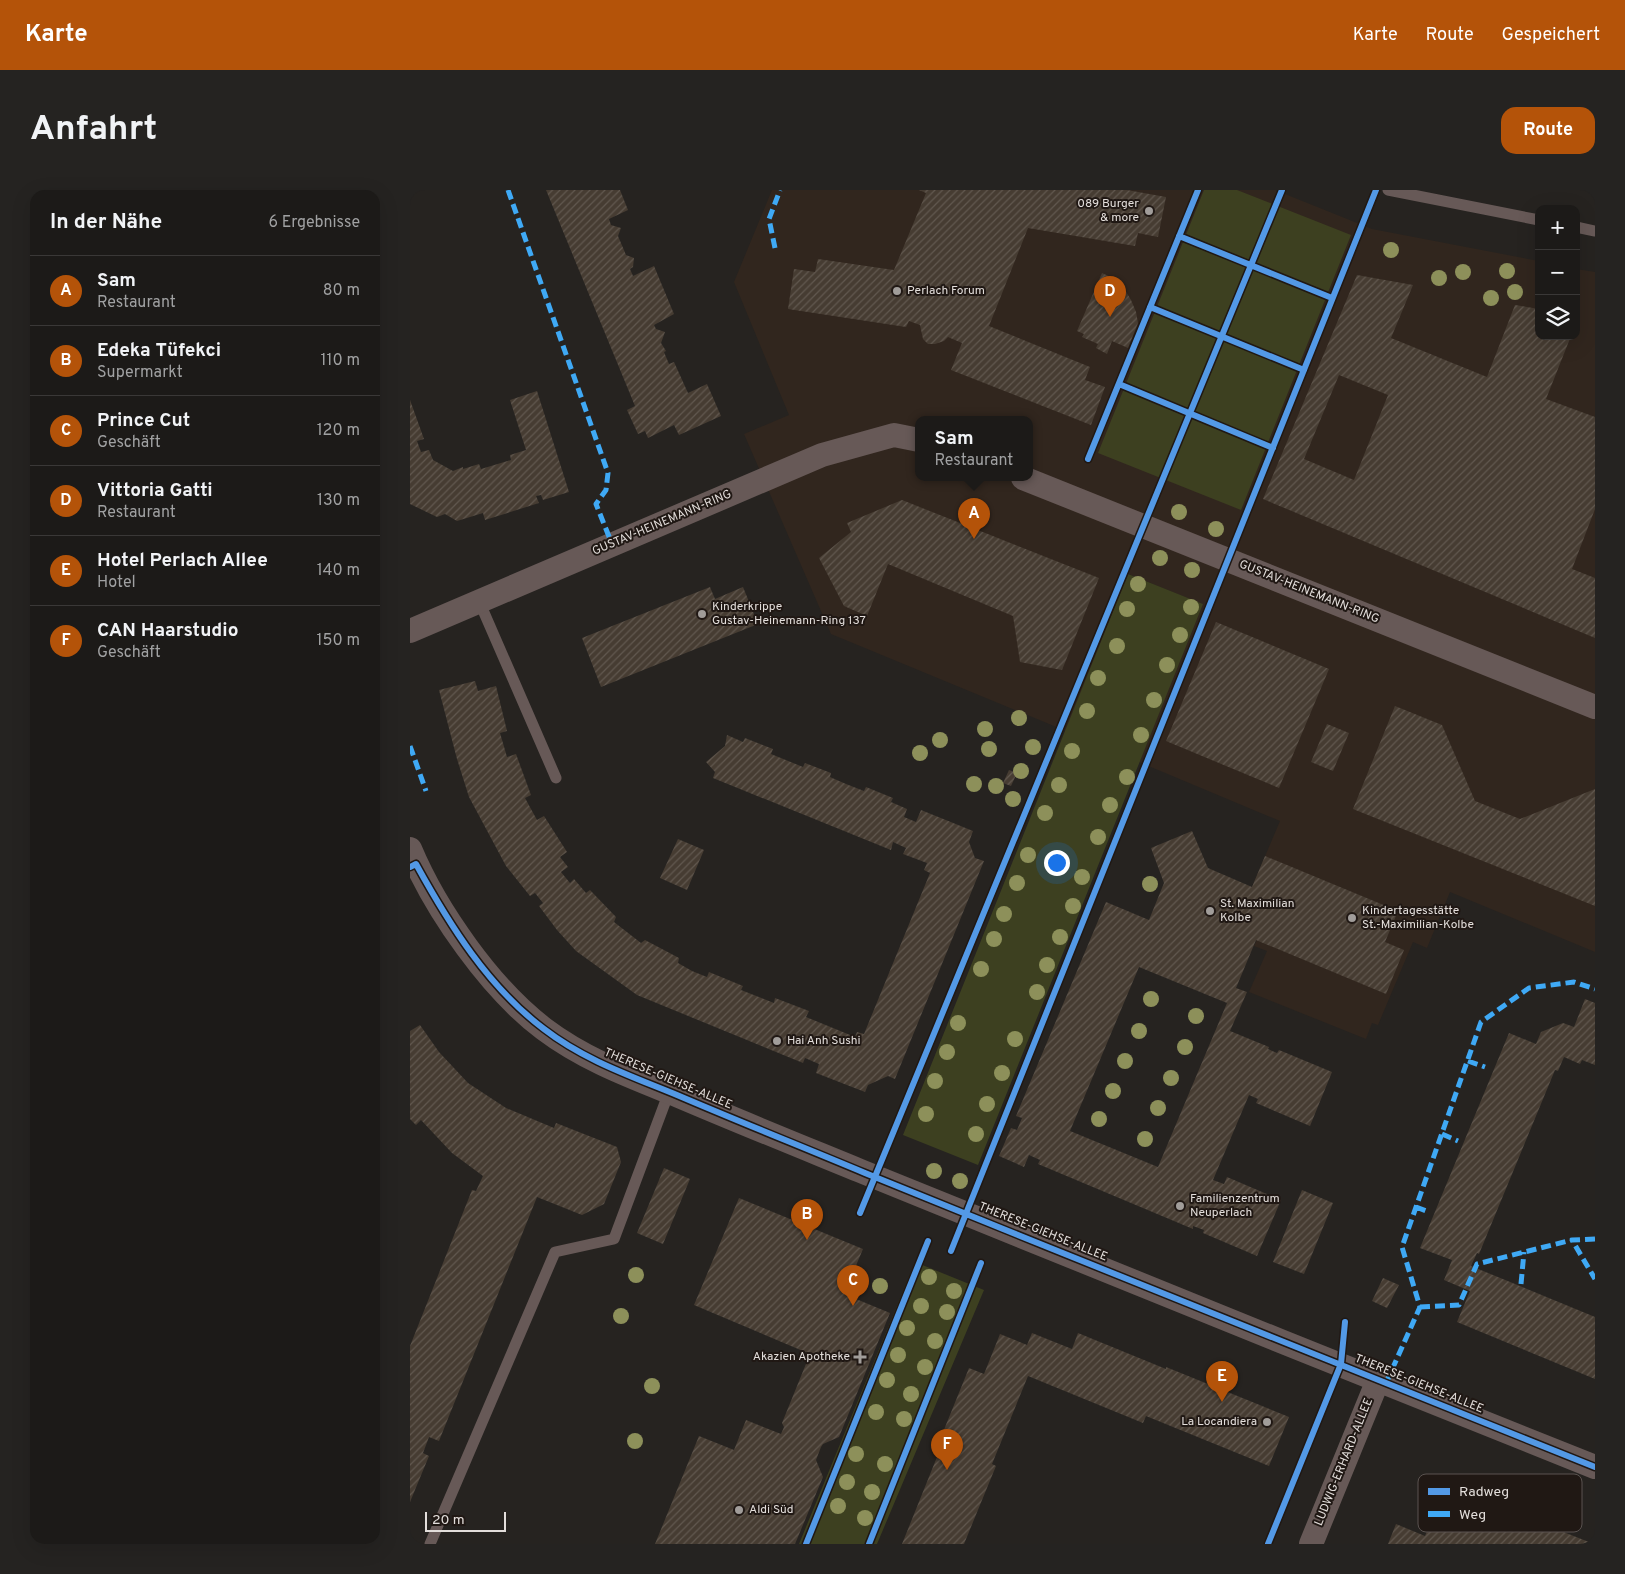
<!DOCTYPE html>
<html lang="de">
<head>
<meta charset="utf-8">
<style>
	:root { --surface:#1c1a18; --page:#252321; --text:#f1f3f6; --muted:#a0a1a2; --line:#3a3837; --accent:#b45309 }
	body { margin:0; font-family:Overpass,sans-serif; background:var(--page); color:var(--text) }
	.controls { position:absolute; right:15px; top:15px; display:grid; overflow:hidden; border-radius:10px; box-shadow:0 5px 20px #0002 }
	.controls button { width:45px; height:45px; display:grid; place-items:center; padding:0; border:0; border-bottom:1px solid var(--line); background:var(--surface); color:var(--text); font:25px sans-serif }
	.scale { position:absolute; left:15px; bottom:12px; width:81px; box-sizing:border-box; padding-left:5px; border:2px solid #e3dedb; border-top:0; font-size:14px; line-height:18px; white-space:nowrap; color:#e3dedb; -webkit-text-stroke:4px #201814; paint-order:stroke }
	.you { position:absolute; left:646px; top:672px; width:18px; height:18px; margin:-12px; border:4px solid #fff; border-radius:50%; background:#1a73e8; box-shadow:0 0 0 8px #1a73e833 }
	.badge { display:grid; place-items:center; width:32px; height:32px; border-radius:50%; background:var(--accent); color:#fff; font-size:16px; font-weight:700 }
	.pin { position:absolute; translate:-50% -41px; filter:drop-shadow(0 1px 2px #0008) }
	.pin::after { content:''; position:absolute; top:26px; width:18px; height:15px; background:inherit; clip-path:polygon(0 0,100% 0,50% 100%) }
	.popup { position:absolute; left:505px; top:226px; width:118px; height:65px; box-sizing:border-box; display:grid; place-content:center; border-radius:10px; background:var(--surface); filter:drop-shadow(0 1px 4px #0005); font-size:16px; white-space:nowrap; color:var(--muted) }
	.popup b { font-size:19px; color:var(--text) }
	.popup::after { content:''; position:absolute; left:50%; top:100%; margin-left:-10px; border:10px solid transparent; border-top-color:var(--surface) }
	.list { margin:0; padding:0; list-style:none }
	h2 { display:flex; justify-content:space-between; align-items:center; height:65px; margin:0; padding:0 20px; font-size:21px }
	h2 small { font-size:16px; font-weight:400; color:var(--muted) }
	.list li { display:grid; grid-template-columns:32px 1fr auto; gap:15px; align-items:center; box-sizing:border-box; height:70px; padding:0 20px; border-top:1px solid var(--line) }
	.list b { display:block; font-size:19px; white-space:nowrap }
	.list p { margin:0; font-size:16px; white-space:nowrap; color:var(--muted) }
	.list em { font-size:16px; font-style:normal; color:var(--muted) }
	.icon { flex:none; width:28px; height:28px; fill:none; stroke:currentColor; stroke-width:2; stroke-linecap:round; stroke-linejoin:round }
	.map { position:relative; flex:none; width:1185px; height:1354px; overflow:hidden; border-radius:15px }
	header { display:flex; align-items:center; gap:30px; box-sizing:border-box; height:70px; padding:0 25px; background:var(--accent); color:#fff }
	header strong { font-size:24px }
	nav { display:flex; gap:28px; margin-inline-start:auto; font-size:18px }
	.intro { display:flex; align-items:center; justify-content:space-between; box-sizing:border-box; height:120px; padding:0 30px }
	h1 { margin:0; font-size:35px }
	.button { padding:12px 22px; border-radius:15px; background:var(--accent); color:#fff; font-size:18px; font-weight:700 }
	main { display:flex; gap:30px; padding:0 30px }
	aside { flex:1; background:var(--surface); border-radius:15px; box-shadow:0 5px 20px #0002 }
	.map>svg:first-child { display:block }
</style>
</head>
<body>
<header>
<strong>Karte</strong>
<nav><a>Karte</a><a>Route</a><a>Gespeichert</a></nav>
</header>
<div class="intro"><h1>Anfahrt</h1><a class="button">Route</a></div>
<main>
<aside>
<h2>In der Nähe<small>6 Ergebnisse</small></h2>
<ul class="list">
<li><span class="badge">A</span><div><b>Sam</b><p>Restaurant</p></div><em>80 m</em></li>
<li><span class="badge">B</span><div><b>Edeka Tüfekci</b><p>Supermarkt</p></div><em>110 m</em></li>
<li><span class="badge">C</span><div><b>Prince Cut</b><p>Geschäft</p></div><em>120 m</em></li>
<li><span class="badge">D</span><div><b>Vittoria Gatti</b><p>Restaurant</p></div><em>130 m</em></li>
<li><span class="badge">E</span><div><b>Hotel Perlach Allee</b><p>Hotel</p></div><em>140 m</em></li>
<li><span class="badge">F</span><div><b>CAN Haarstudio</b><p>Geschäft</p></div><em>150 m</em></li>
</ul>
</aside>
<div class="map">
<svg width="1185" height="1354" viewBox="0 0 1185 1354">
	<defs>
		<pattern id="building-hatch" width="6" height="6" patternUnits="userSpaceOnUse" patternTransform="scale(1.25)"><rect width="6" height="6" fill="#463c32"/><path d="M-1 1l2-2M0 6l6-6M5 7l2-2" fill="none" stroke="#61584f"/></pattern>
	</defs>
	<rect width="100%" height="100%" fill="#262320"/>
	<path fill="#31261e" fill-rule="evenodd" d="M362,0h503l97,39 167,32v75h37v-67l19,3v680l-145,-60 -23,56 -14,-6 -35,83 -6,-2 -6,16 -117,-47 18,-41 -13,-5 21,-49 -23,-10 28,-66 -141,-59 63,-158 -74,-30 -62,157 -235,-97 -87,-200 45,-19 -55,-133zM509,230h110v58h-110z"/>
	<path fill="#3d4020" d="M794,0h33l114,45 -110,275 -143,-57z
		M718,384l75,30 -225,561 -75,-30z
		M505,1072l69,28 -107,254h-78z"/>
	<path fill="url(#building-hatch)" fill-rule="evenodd" d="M136,0h74l8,20 -19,9 2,6 10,3 -3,8 8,19 8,3 -1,9 -3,2 3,7 21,-10 20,48 -20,11 2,4 9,3 -4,11 5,8 -2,1 5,12 5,-2 14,31 19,-9 14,32 -42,19 -5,-10 -26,13 -3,-7 -7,3 -11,-24 8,-4z
		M509,0h208l39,7 -8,40 -20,-4 -3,13 -107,-18 -39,98 101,41 -5,13 20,7 -14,38 -140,-55 11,-27 -14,-6 -4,4 -9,3h-7l-5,-5 -3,-14 -11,-4 -3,6 -118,-18 6,-40 21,3 3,-13 76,11 32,-77z
		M692,83l13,6 10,11 6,10 5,12 2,11 -10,25 -16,-7 -5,13 -11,-6 2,-4 -16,-7 2,-3 -7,-3z
		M947,85l56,10 -22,53 96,39 28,-72 24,4v27h32l-25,63 49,18v92l-23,60 23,9v60l-332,-139zM929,185l49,20 -34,85 -50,-21z
		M127,201l32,101 -26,8 -2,-5 -5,1 3,7 -54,17 -2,-7 -26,8 -12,-7 -8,3 -27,-13v-104l14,39 -7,2 4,11 8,-2 4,10 20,11 10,-4v2l16,-5 2,5 30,-9 -1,-5 16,-5 -16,-50z
		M492,310l197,78 -37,92 -42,-8 -7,-46 -125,-52 -21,52 -23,-10 -25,-48 32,-26 -4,-9z
		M300,397l5,12 28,-12 15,37 -157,63 -19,-49z
		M806,432l113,47 -50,119 -113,-47z
		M65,491l3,10 18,-5 11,45 -7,2 7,24 9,-3 15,41 -6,3 12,22 7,-4 23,36 -7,5 8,10 -7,5 9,11 4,-4 12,14 4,-3 26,27 -2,5 27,21 4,-3 34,18 -1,5 14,8 15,6 2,-5 34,14 -2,4 33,13 1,-5 34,13 -3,6 49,20 2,-5 7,2 66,-161 -6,-3 3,-7 -24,-9 3,-6 -13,-6 -2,8 -178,-72 2,-6 -9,-10 19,-16 2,-11 16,7 2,-4 28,11 -2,5 32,13 2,-4 26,10 -1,4 16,7 18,7 2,-4 27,11 -2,4 16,7 -3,8 12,5 5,-12 52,21 -4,11 6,16 9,3 -89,218 -7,-3 -20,9 -3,7 -49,-19 3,-9 -14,-6 -2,5 -166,-68 -61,-44 -19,-21 -18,-24 4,-3 -8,-10 -5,3 -24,-30 -37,-69 -12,-38 -18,-69z
		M985,516l47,19 33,76 45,18 75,-30v117l-242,-97z
		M917,534l22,9 -16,38 -22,-9z
		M599,580l8,3 -6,13 -8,-3z
		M782,641l16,37 44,19 13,-31 133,55 -13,31 19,8 -18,44 -130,-54 -20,48 11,4 -17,39 39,16 -1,2 9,4 2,-3 53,22 -22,54 -54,-23 2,-4 -9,-4 -36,85 11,4 3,-7 54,23 -24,56 -54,-23 1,-3 -11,-4v3l-155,-65 2,-4 -11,-5 -5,12 -25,-11 12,-28 6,2 5,-12 -6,-2 90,-214 43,18 15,-37 -13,-35zM729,777l88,36 -69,164 -88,-36z
		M268,649l26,11 -17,40 -27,-12z
		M1175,809l10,4v62l-13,-5 -2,4 -16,-7 -6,14 -3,-1 -76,184 -2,-1 -6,13 124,51v62l-138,-57 13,-31 -26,-11 8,-20 -32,-12 89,-215 27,11 5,-12 22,-9 11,4z
		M10,835l19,27 29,31 38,25 48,20 2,-5 61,24 4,15 -17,42 -22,11 -45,-18 -98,244 -10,-4 -6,16 6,3 -19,46v-156l62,-156 4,1 7,-15 -31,-23 -31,-33 -5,5 -6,-6v-88z
		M254,978l26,11 -27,65 -26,-11z
		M892,1000l31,13 -29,71 -31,-12z
		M329,1008l124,51 -19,45 46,19 -51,124 -16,7 -2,3 -5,13 7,17 -28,67h-140l44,-108 35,14 12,-30 35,14 3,-7 -2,-4 28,-69 -116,-49z
		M973,1088l16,7 -12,23 -15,-7z
		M622,1143l40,16 6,-16 88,36v-2l123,50 -20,49 -123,-50 -3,7 -115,-47 -36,88 4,2 -32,78h-62l37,-92 3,-8 -3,-2 30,-74 15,6 16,-40 27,11z
		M1065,1306l86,35 33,13h-206l8,-20 29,12 5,-12 21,-9 14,6z"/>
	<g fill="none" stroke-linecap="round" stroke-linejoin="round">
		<path stroke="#675957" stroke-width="11" d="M978,0l151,30
			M1166,37l19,4
			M69,411l77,177
			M20,1354l125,-292 59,-13 55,-147"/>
		<path stroke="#675957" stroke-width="24" d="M613,288l572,229
			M0,441l412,-176 72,-20 25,5
			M0,659c26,62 81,140 134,180 41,31 88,48 135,67 61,26 123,51 184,76 243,100 488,197 732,295
			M901,1354l67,-164"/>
		<path stroke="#3fa9f5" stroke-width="5" stroke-dasharray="10 5" stroke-linecap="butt" d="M98,0l100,283 -2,17 -10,14 16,40
			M365,58l-6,-29 11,-29
			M0,556l16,45
			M1058,871l17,6
			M1032,944l16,7
			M1006,1017l13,5
			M1185,1049l-23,1 23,39
			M1111,1094l3,-32
			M1010,1117l39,-2 18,-41 95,-24
			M976,1193l34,-76 -18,-60 79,-225 48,-34 45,-6 21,7
			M1105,1317l10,-25"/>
		<defs>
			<path id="cycleway" d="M769,46l153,62
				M740,117l154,63
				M709,194l154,64
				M678,269l110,-269
				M0,677l6,-3c33,60 72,123 128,165 40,31 87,47 133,66 63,27 126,52 188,78 243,99 487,196 730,294
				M450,1023l422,-1023
				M541,1061l425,-1061
				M396,1354l122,-303
				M459,1354l112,-281
				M858,1354l73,-180 4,-42"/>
		</defs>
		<use href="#cycleway" stroke="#201814" stroke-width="9"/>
		<use href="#cycleway" stroke="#5399e6" stroke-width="6"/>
	</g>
	<g fill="#8d905a">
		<circle cx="981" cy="60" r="8"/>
		<circle cx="1097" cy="81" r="8"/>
		<circle cx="1053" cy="82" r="8"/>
		<circle cx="1029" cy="88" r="8"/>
		<circle cx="1105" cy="102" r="8"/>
		<circle cx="1081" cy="108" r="8"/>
		<circle cx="769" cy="322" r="8"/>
		<circle cx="806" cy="339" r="8"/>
		<circle cx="750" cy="368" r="8"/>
		<circle cx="782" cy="380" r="8"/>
		<circle cx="728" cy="394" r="8"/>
		<circle cx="781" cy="417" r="8"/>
		<circle cx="717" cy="419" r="8"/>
		<circle cx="770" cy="445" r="8"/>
		<circle cx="707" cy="456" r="8"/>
		<circle cx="757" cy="475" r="8"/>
		<circle cx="688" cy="488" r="8"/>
		<circle cx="744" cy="510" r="8"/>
		<circle cx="677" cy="521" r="8"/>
		<circle cx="609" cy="528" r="8"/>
		<circle cx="575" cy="539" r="8"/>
		<circle cx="731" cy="545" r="8"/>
		<circle cx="530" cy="550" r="8"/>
		<circle cx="623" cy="557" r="8"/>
		<circle cx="579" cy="559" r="8"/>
		<circle cx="662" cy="561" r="8"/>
		<circle cx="510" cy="563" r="8"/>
		<circle cx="611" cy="581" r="8"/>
		<circle cx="717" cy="587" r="8"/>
		<circle cx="564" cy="594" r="8"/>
		<circle cx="649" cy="595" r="8"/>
		<circle cx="586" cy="596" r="8"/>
		<circle cx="603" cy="609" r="8"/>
		<circle cx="700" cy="615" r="8"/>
		<circle cx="635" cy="623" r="8"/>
		<circle cx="688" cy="647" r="8"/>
		<circle cx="618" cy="665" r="8"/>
		<circle cx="672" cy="687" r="8"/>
		<circle cx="607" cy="693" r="8"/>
		<circle cx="740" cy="694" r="8"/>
		<circle cx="663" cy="716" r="8"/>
		<circle cx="594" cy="724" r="8"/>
		<circle cx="650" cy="747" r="8"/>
		<circle cx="584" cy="749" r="8"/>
		<circle cx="637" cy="775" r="8"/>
		<circle cx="571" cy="779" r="8"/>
		<circle cx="627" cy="802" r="8"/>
		<circle cx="741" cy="809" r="8"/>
		<circle cx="786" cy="826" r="8"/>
		<circle cx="548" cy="833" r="8"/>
		<circle cx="729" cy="841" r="8"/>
		<circle cx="605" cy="849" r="8"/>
		<circle cx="775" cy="857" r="8"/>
		<circle cx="537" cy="862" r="8"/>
		<circle cx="715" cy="871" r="8"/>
		<circle cx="592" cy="883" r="8"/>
		<circle cx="761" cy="888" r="8"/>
		<circle cx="525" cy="891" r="8"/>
		<circle cx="703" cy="901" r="8"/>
		<circle cx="577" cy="914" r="8"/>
		<circle cx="748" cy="918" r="8"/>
		<circle cx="516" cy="924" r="8"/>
		<circle cx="689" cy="929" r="8"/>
		<circle cx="566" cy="944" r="8"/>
		<circle cx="735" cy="949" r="8"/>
		<circle cx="524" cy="981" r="8"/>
		<circle cx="550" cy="991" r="8"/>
		<circle cx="226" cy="1085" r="8"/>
		<circle cx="519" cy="1087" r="8"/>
		<circle cx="470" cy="1096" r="8"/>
		<circle cx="544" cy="1101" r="8"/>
		<circle cx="511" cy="1116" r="8"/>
		<circle cx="537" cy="1122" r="8"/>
		<circle cx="211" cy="1126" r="8"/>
		<circle cx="497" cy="1138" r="8"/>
		<circle cx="525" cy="1151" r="8"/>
		<circle cx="488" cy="1165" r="8"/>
		<circle cx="515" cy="1177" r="8"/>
		<circle cx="477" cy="1190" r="8"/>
		<circle cx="242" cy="1196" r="8"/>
		<circle cx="501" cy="1204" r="8"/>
		<circle cx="466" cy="1222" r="8"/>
		<circle cx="494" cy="1229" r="8"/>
		<circle cx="225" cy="1251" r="8"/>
		<circle cx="446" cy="1264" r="8"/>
		<circle cx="475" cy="1274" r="8"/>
		<circle cx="437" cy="1292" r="8"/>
		<circle cx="462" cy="1302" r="8"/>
		<circle cx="428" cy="1316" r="8"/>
		<circle cx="455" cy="1328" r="8"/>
	</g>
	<g fill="#a19d9a" stroke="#201814" stroke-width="2">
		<circle cx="739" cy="21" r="5"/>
		<circle cx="487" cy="101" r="5"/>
		<circle cx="292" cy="424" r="5"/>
		<circle cx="800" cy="721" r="5"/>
		<circle cx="942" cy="728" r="5"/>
		<circle cx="367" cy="851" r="5"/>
		<circle cx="770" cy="1016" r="5"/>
		<path d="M447.5 1159.5h5v5h5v5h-5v5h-5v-5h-5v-5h5z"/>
		<circle cx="857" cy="1232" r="5"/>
		<circle cx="329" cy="1320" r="5"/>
	</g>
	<g text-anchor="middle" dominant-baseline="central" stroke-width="4" stroke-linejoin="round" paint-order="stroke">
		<g font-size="12" fill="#e3dedb" stroke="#201814" text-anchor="start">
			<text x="729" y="14" text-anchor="end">089 Burger<tspan x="729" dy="14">&amp; more</tspan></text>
			<text x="497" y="101">Perlach Forum</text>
			<text x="302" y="417">Kinderkrippe<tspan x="302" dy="14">Gustav-Heinemann-Ring 137</tspan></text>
			<text x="810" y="714">St. Maximilian<tspan x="810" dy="14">Kolbe</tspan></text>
			<text x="952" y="721">Kindertagesstätte<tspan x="952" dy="14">St.-Maximilian-Kolbe</tspan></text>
			<text x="377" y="851">Hai Anh Sushi</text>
			<text x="780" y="1009">Familienzentrum<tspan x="780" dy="14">Neuperlach</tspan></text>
			<text x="440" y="1167" text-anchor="end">Akazien Apotheke</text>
			<text x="847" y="1232" text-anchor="end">La Locandiera</text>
			<text x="339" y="1320">Aldi Süd</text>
		</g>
		<g font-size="12" fill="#e3dedb" stroke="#201814">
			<text transform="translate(252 333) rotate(-23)">GUSTAV-HEINEMANN-RING</text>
			<text transform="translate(899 402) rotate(22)">GUSTAV-HEINEMANN-RING</text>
			<text transform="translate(258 889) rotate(23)">THERESE-GIEHSE-ALLEE</text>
			<text transform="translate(633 1042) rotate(22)">THERESE-GIEHSE-ALLEE</text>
			<text transform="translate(1009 1194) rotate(22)">THERESE-GIEHSE-ALLEE</text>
			<text transform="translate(934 1272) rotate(-68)">LUDWIG-ERHARD-ALLEE</text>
		</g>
	</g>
	<rect x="1008" y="1284" width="164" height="58" rx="8" fill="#201814" stroke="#5a5350" stroke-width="1"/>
	<rect x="1018" y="1298" width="22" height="7" fill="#5399e6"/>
	<rect x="1018" y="1321" width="22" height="6" fill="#3fa9f5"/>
	<g font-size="14" fill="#e3dedb">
		<text x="1049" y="1306">Radweg</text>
		<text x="1049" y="1329">Weg</text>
	</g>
</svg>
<div class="controls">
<button>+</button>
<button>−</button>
<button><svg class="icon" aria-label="layers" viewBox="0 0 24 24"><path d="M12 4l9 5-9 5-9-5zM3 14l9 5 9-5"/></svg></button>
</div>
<div class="scale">20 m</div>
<div class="you"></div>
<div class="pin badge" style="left:564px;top:349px">A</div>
<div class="popup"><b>Sam</b>Restaurant</div>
<div class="pin badge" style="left:397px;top:1050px">B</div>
<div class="pin badge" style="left:443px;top:1116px">C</div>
<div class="pin badge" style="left:700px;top:127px">D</div>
<div class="pin badge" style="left:812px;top:1212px">E</div>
<div class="pin badge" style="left:537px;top:1280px">F</div>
</div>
</main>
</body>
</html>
